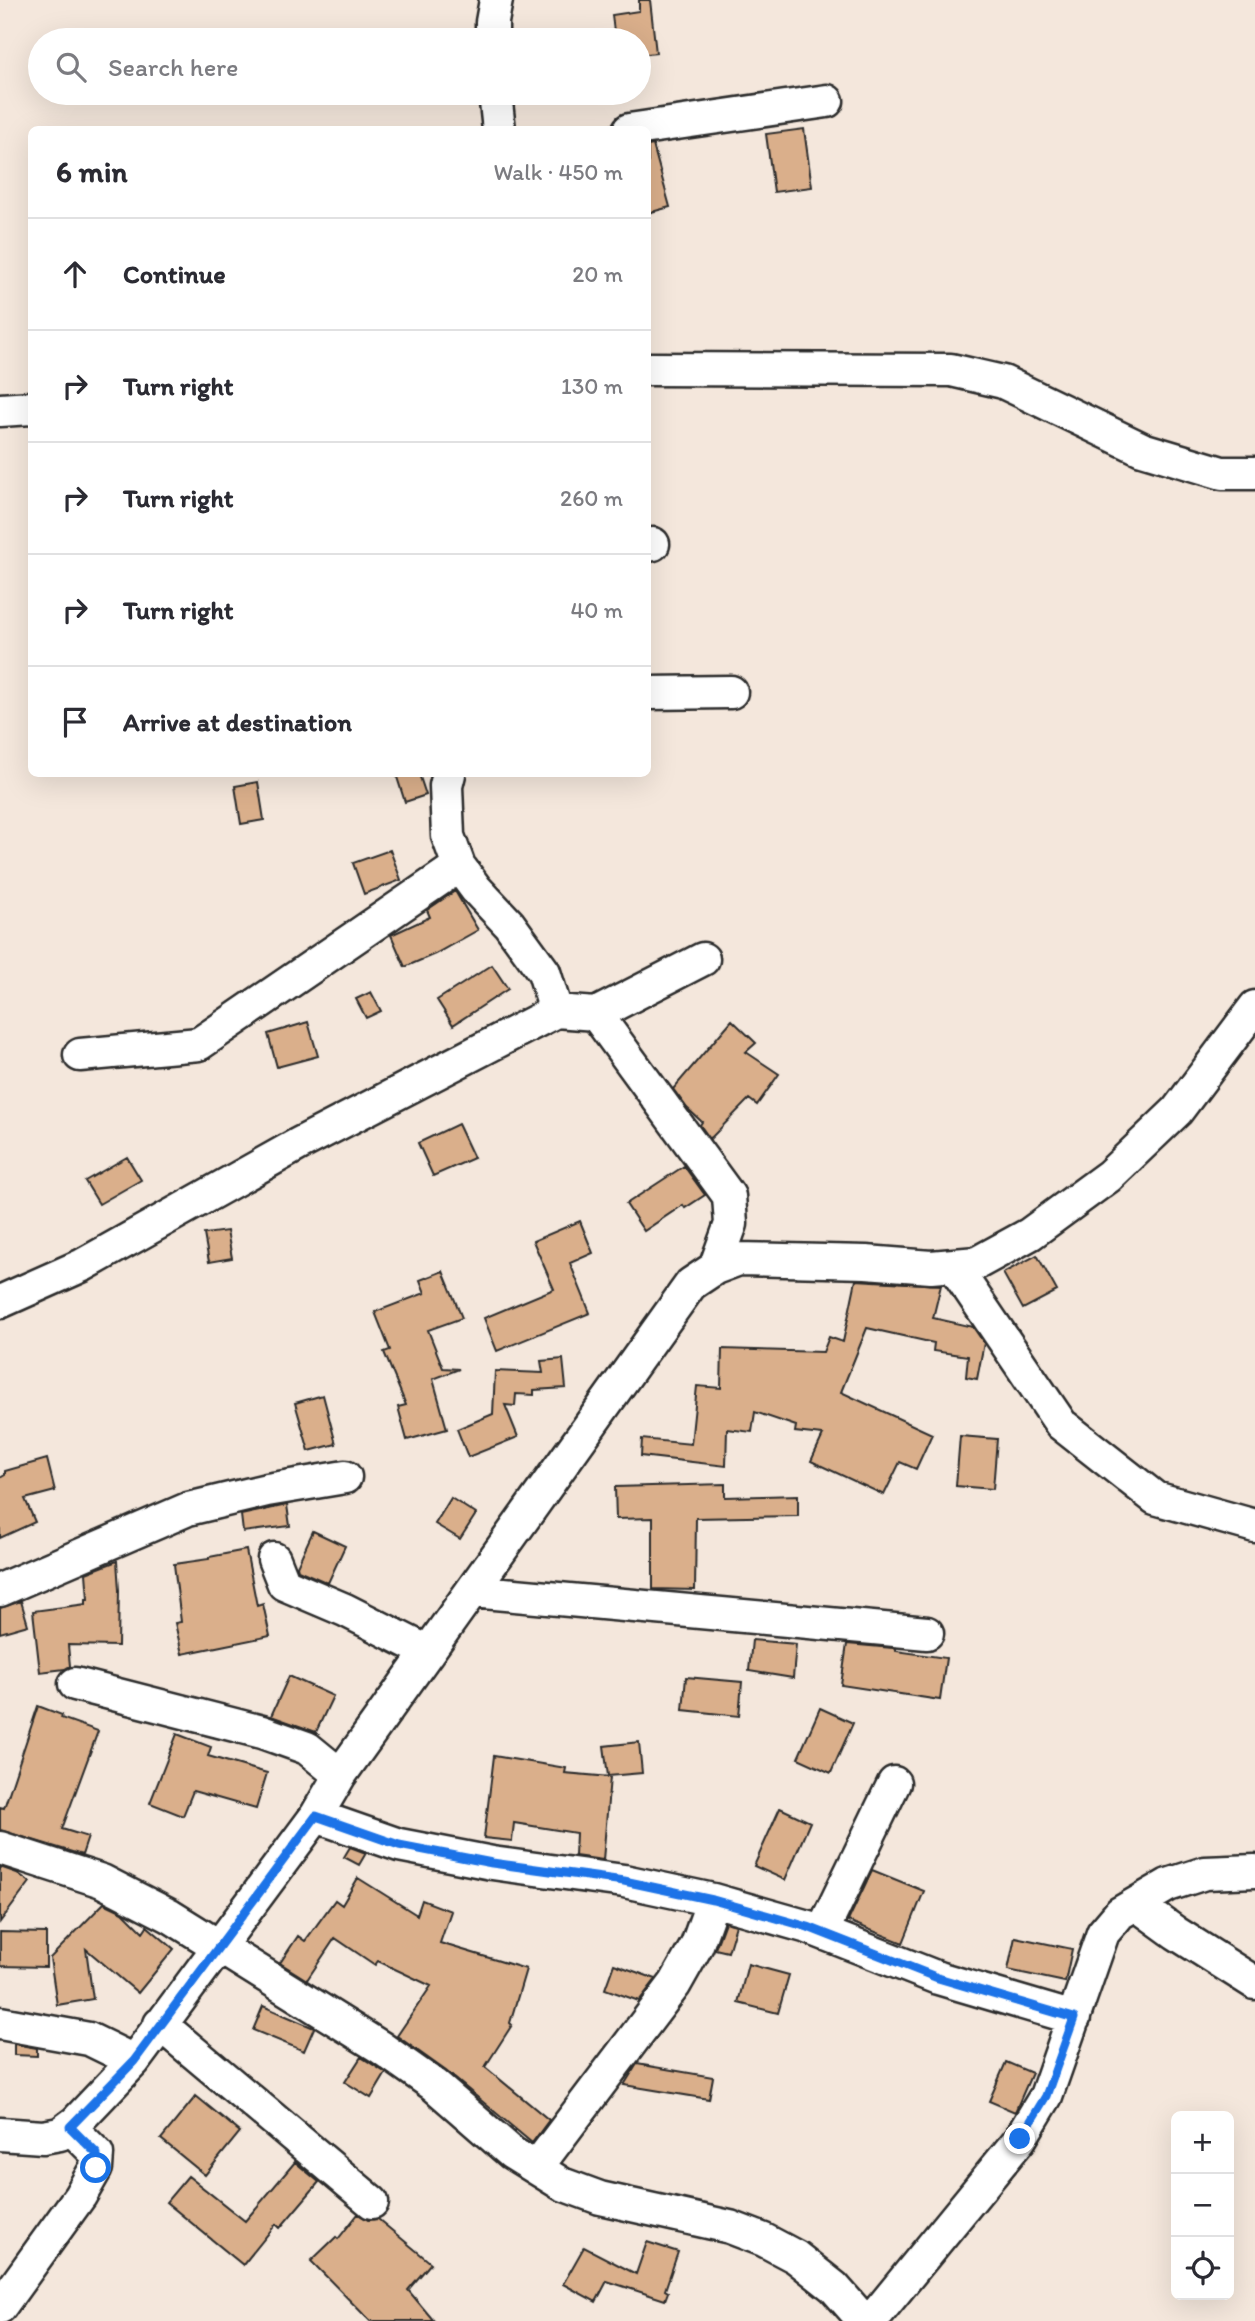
<!DOCTYPE html>
<html lang="en">
<head>
<meta charset="utf-8">
<style>
	:root { --surface:#fff; --page:#f2f2f3; --text:#2b2b33; --muted:#7c7c81; --line:#e1e1e2 }
	body { margin:0; font-family:Itim,sans-serif; background:var(--page); color:var(--text) }
	.controls { position:absolute; right:21px; bottom:21px; display:grid; overflow:hidden; border-radius:10px; box-shadow:0 7px 28px #0002 }
	.controls button { width:63px; height:63px; display:grid; place-items:center; padding:0; border:0; border-bottom:2px solid var(--line); background:var(--surface); color:var(--text); font:35px sans-serif }
	.stop { position:absolute; width:21px; height:21px; margin:-16px; border:5px solid #1a73e8; border-radius:50%; background:#fff }
	.stop.end { background:#1a73e8; border-color:#fff; box-shadow:0 2px 7px #0008 }
	.list { margin:0; padding:0; list-style:none }
	h2 { display:flex; justify-content:space-between; align-items:center; height:91px; margin:0; padding:0 28px; font-size:30px }
	h2 small { font-size:23px; font-weight:400; color:var(--muted) }
	.list li { display:grid; grid-template-columns:46px 1fr auto; gap:21px; align-items:center; box-sizing:border-box; height:112px; padding:0 28px; border-top:2px solid var(--line) }
	.list b { display:block; font-size:26px; white-space:nowrap }
	.list em { font-size:23px; font-style:normal; color:var(--muted) }
	.icon { flex:none; width:38px; height:38px; fill:none; stroke:currentColor; stroke-width:2; stroke-linecap:round; stroke-linejoin:round }
	.map { position:relative; flex:none; width:1255px; height:2321px; overflow:hidden }
	.search { position:absolute; background:var(--surface); box-shadow:0 7px 28px #0002; left:28px; top:28px; width:623px; height:77px; display:flex; align-items:center; gap:18px; box-sizing:border-box; padding:0 24px; border-radius:38px; color:var(--muted); font-size:26px }
	.panel { position:absolute; background:var(--surface); box-shadow:0 7px 28px #0002; left:28px; top:126px; width:623px; height:651px; border-radius:10px }
	.map>svg:first-child { display:block }
</style>
</head>
<body>
<div class="map">
<svg width="1255" height="2321" viewBox="0 0 1255 2321">
	<rect width="100%" height="100%" fill="#f4e7dc"/>
	<filter id="ink" filterUnits="userSpaceOnUse"><feTurbulence type="fractalNoise" baseFrequency=".0143" numOctaves="2"/><feDisplacementMap in="SourceGraphic" scale="14" xChannelSelector="R" yChannelSelector="G"/><feConvolveMatrix kernelMatrix="1 2 1 2 8 2 1 2 1" color-interpolation-filters="sRGB"/></filter>
	<g filter="url(#ink)">
		<path fill="#daaf8b" stroke="#2b2b2b" stroke-width="2" d="M639,0h11l6,53 -17,2v-15h-24l-3,-25 27,-4z
			M804,129l8,58 -38,5 -8,-58z
			M653,145l17,62 -22,6v-67z
			M396,774h23l7,21 -21,7z
			M258,782l6,38 -23,4 -6,-38z
			M390,850l11,30 -37,14 -11,-31z
			M455,891l23,39 -43,24 -30,13 -14,-32 39,-18 -3,-7z
			M492,965l16,24 -55,36 -16,-25z
			M371,992l10,19 -15,7 -10,-19z
			M732,1020l24,23 -10,9 33,22 -22,31 -8,-6 -39,40 -10,-14 2,-3 -15,-14 -14,-19z
			M308,1022l10,34 -41,11 -9,-33z
			M458,1124l16,34 -41,18 -15,-33z
			M127,1157l14,23 -42,24 -14,-23z
			M684,1166l21,29 -20,13 -2,-3 -39,26 -18,-27z
			M580,1221l13,32 -23,10 20,50 -93,38 -13,-33 70,-29 -21,-48z
			M227,1231l5,27 -23,4 -5,-28z
			M1037,1255l20,36 -34,18 -20,-36z
			M443,1271l19,47 -34,12 15,38 16,1 -26,10 14,50 -40,11 -9,-33 8,-2 -22,-53 6,-2 -15,-38 50,-19 -5,-13z
			M856,1280l85,5 -8,33 40,9 11,16 -7,36 -11,-2 2,-21 -35,-5 1,-8 -67,-15 -26,64 91,42 -16,35 -16,-7 -16,33 -73,-34 12,-26 -28,-3 1,-6 -41,-14 -3,20 -25,-3 -1,37 -85,-10 1,-17 49,5 6,-58 24,2 1,-39 101,3 6,-15 14,5z
			M563,1359l3,29 -32,2v5l-18,-1 -1,12 -10,-1 13,32 -50,20 -11,-28 36,-15 2,-43 48,2 -2,-12z
			M323,1395l13,49 -27,7 -14,-48z
			M960,1436l37,3 -4,50 -37,-3z
			M47,1459l8,32 -30,8 10,23 -35,16v-60l5,-3v-4z
			M725,1484v13l73,-2v21l-102,2 -1,72 -42,-1v-71l-37,1 -1,-32z
			M451,1498l25,16 -16,25 -25,-15z
			M287,1505l3,21 -47,6 -2,-17z
			M313,1531l32,15 -17,37 -30,-13 -1,-4z
			M246,1550l11,56 6,-2 7,32 -88,18 -7,-31 6,-1 -7,-58 35,-5v-2z
			M117,1561l2,29 -1,56 -50,-1 2,21 -5,3 -25,3 -7,-61 53,-7v-5h2l-2,-26z
			M21,1601l7,24 -28,8v-25z
			M752,1640l44,4 -3,34 -44,-7z
			M847,1644l46,4 3,1v2l50,7 -6,42 -99,-15z
			M289,1676l44,20 -17,36 -45,-16z
			M686,1677l56,5 -3,34 -56,-6z
			M38,1706l24,9 -1,3 37,13 -36,98 26,8 -6,18 -82,-25v-23l4,1z
			M820,1708l33,15 -22,50 -33,-15z
			M177,1734l34,13 -3,9 59,17 -11,36 -63,-18 -10,25 -33,-13z
			M639,1742l3,31 -34,3 -4,-30z
			M494,1756l72,12 -1,5 45,4 -7,83 -28,-4 1,-23 -62,-10 -2,18 -28,-3z
			M780,1808l30,14 -25,58 -31,-14z
			M350,1847l16,6 -7,12 -15,-8z
			M0,1867l17,6 13,9 -30,40z
			M872,1870l52,21 -21,52 -55,-22z
			M358,1878l59,37 5,-15 29,11 -11,32 86,26 -16,54 2,2 -27,42 64,53 -17,23 -86,-72 -49,-35 34,-50 -53,-25 -3,4 -40,-27 -28,42 -27,-17 18,-27 7,5 30,-41 7,5z
			M104,1903l19,9 20,20 4,-6 27,23 -36,44 -52,-44 7,50 -36,6 -7,-47z
			M725,1922l11,3 -8,27 -13,-3z
			M0,1932l46,1v34l-46,-1z
			M1015,1937l57,12 -7,33 -57,-12z
			M614,1964l42,15 -17,22 -34,-12z
			M748,1964l41,11 -11,38 -40,-10z
			M263,2006l51,22 -10,23 -51,-21z
			M14,2044l23,4v8l-23,-1z
			M361,2057l25,16 -15,25 -26,-16z
			M1006,2062l26,11 -17,39 -26,-11z
			M637,2064l76,13 -4,22 -85,-14z
			M196,2096l44,36 -35,43 -44,-36z
			M295,2162l24,20 -39,46 -4,-4 -33,41 -77,-63 22,-26 57,45z
			M358,2214l10,6 10,-1 53,44 -23,27 26,31h-64l-59,-60 25,-24 2,2z
			M647,2242l31,10 -13,38 3,2 -3,8 -58,-19 -11,21 -33,-18 21,-37 52,27z"/>
		<g fill="none" stroke-linecap="round" stroke-linejoin="round">
			<defs>
				<path id="minor" d="M492,40v-18l4,-22
					M495,93l4,37
					M629,130l198,-29
					M648,369l303,1 52,12 139,67 80,24h33
					M0,410l32,-2
					M648,545l5,-1
					M648,693l83,-1
					M449,774l-3,12 2,50 11,30 17,23 33,35 35,48 12,39
					M596,1014l133,182 2,28 -16,44
					M80,1055l119,-11 260,-178
					M953,1265l108,159 94,74 100,28
					M0,1302l83,-37 216,-121 257,-133 40,3 107,-55
					M274,1559l10,25 61,26 83,42
					M0,1590l188,-81 79,-19 78,-13
					M472,1591l455,42
					M75,1684l187,48 45,16 33,27
					M316,1816l83,29 93,18 132,18 89,19 95,27 130,51 136,40
					M0,1848l102,33 68,35 210,131 54,38 78,68 50,31 38,14 130,29 34,13 32,17 38,30 30,34
					M1136,1904l40,29 79,50
					M822,1932l72,-149
					M0,2023l89,16 45,22
					M160,2024l212,178
					M0,2134l43,3 17,-3 16,-12 58,-61 182,-245 24,-41 351,-491 24,-16 24,-9 127,3 65,5 46,-4 53,-29 79,-58 68,-65 78,-104
					M536,2168l139,-184 22,-39 16,-45
					M0,2307l80,-111 16,-28 1,-14 -27,-27
					M871,2321l149,-182 26,-43 57,-163 17,-20 48,-28 37,-12 50,-2"/>
			</defs>
			<use href="#minor" stroke="#2b2b2b" stroke-width="37"/>
			<use href="#minor" stroke="#fff" stroke-width="32"/>
		</g>
	</g>
	<g fill="none" stroke-linecap="round" stroke-linejoin="round" filter="url(#ink)">
		<path stroke="#1a73e8" stroke-width="9" d="M96,2168l1,-14 -27,-27 64,-66 182,-245 83,29 93,18 132,18 89,19 95,27 130,51 136,40 -28,78 -26,43"/>
	</g>
</svg>
<div class="controls">
<button>+</button>
<button>−</button>
<button><svg class="icon" aria-label="locate" viewBox="0 0 24 24"><circle cx="12" cy="12" r="6"/><path d="M12 2v4M12 18v4M2 12h4M18 12h4"/></svg></button>
</div>
<div class="stop" style="left:96px;top:2168px"></div>
<div class="stop end" style="left:1020px;top:2139px"></div>
<div class="search"><svg class="icon" aria-label="search" viewBox="0 0 24 24"><circle cx="10" cy="10" r="6"/><path d="M15 15l6 6"/></svg>Search here</div>
<section class="panel">
<h2>6 min<small>Walk · 450 m</small></h2>
<ul class="list">
<li><svg class="icon" aria-label="ahead" viewBox="0 0 24 24"><path d="M12 20V5M6 11l6-6 6 6"/></svg><div><b>Continue</b></div><em>20 m</em></li>
<li><svg class="icon" aria-label="right" viewBox="0 0 24 24"><path d="M7 20v-9h11M14 6l5 5-5 5"/></svg><div><b>Turn right</b></div><em>130 m</em></li>
<li><svg class="icon" aria-label="right" viewBox="0 0 24 24"><path d="M7 20v-9h11M14 6l5 5-5 5"/></svg><div><b>Turn right</b></div><em>260 m</em></li>
<li><svg class="icon" aria-label="right" viewBox="0 0 24 24"><path d="M7 20v-9h11M14 6l5 5-5 5"/></svg><div><b>Turn right</b></div><em>40 m</em></li>
<li><svg class="icon" aria-label="arrive" viewBox="0 0 24 24"><path d="M6 21V4h12l-3 4 3 4H6"/></svg><div><b>Arrive at destination</b></div></li>
</ul>
</section>
</div>
</body>
</html>
